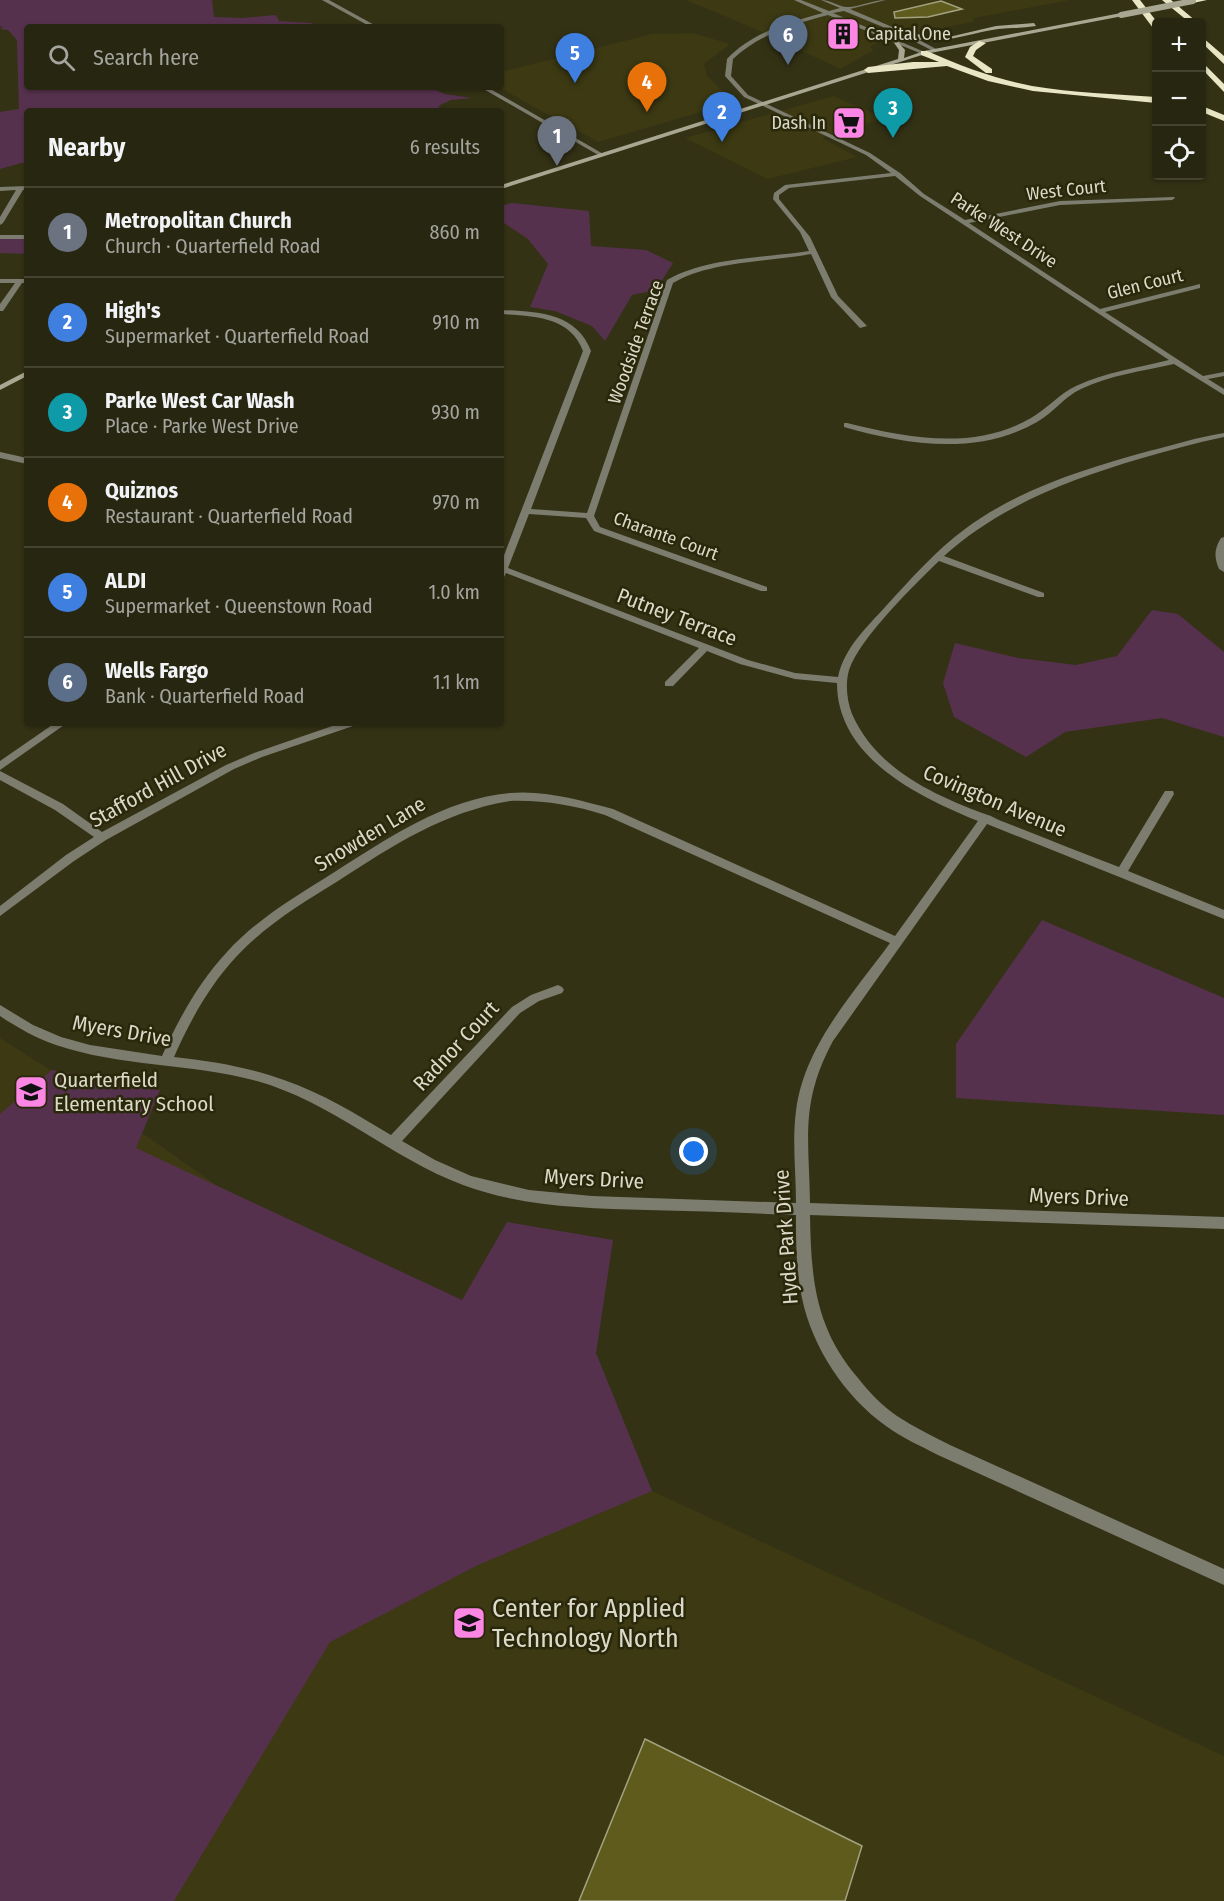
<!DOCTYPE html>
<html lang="en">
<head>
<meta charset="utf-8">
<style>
	:root { --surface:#272610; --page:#2f2e19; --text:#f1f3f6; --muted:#a4a59f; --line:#434330; --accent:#1a73e8 }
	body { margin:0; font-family:"Fira Sans Condensed",sans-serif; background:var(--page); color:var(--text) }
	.controls { position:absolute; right:18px; top:18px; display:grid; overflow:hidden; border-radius:6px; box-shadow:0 2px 4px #0004 }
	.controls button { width:54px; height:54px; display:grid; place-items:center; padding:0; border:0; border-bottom:2px solid var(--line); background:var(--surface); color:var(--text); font:30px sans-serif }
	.you { position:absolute; left:694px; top:1152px; width:21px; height:21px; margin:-15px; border:4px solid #fff; border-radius:50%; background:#1a73e8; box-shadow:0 0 0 9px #1a73e833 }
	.badge { display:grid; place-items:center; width:39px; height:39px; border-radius:50%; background:var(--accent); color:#fff; font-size:20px; font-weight:700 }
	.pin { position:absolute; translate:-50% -50px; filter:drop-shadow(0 2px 3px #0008) }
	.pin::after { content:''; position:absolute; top:32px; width:21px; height:18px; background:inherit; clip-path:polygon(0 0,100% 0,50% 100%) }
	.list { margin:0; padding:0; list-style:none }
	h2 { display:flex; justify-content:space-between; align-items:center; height:78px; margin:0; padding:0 24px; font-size:26px }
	h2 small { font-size:20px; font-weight:400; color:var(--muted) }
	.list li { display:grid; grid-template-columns:39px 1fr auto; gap:18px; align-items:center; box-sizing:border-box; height:90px; padding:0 24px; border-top:2px solid var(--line) }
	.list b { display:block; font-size:22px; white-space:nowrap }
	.list p { margin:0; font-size:20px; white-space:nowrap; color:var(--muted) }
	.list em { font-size:20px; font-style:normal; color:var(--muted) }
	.icon { flex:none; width:33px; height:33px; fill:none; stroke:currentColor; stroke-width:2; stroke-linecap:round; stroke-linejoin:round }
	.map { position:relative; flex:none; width:1224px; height:1901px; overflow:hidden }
	.search { position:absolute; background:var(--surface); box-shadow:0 2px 4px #0004; left:24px; top:24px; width:480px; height:66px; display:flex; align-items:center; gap:15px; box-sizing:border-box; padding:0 21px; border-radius:6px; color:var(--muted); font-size:22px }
	.panel { position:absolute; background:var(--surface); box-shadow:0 2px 4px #0004; left:24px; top:108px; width:480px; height:618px; border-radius:6px }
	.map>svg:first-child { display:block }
</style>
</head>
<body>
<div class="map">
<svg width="1224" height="1901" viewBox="0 0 1224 1901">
	<rect width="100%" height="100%" fill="#343215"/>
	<path fill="#3c3913" d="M686,0h384l-96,18 -1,4 -92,18 -11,7 4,3 -34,19 -80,-38z
		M693,33l37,11 -26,20 3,12 28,26 -137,40 -100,-55h3v-15l151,-38z
		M833,96l52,22 -63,20 35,19 -89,22 -83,-41z
		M0,1038l71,45 581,408 572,265v145h-1224z"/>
	<path fill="#56314e" d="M0,0h212l2,17 29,1 33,-3 3,6 34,2 -5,4h-281v60h401l17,7 27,4 -21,2 -11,5 -3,6h-410v52h-6l-21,6v-57l19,-3 -2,-69 -9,-10 -8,-1 3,-2 -3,-1z
		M512,203l77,8 2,35 55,4 27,13 -17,27 -24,5 -27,46 -13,-15 -37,-15 -25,-4 18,-43 -20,-25 -27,-18v-15z
		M0,239h27v15l-27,-1z
		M1152,610l26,4 46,38v85l-62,-19 -97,14 -39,25 -72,-40 -11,-34 12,-40 63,15 58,7 41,-9z
		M1042,920l182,78v117l-268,-17v-54z
		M52,1070l108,20 -24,58 326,152 45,-78 106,18 -17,113 56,138 -174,74 -148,77 -156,259h-174v-787z"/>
	<path fill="#5f5b1d" stroke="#a3a281" stroke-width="1.5" d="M941,1l21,8 -34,8 -33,1 -1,-6z
		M645,1739l217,107 -17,55h-266z"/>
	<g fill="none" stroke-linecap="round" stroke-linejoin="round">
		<path fill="#7d7d6f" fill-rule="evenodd" d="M322,0h7l49,27h-7z
			M794,0h7l28,11 11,-3 -19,-8c10,0 16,6 25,7 11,1 26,-7 40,-7l-36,9 54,23 34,18 -5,1 -33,-17 -56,-23 -11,2 94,40 -5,1 -94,-39c-35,9 -68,19 -95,44l-2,17 17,19 122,58 30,20 24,21 41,26 95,-19 114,-4 1,1 -3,2 -112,5 -91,18 131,86 100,-25v4l-95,24 98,64 21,-4v4l-16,3 16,10v6l-50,-31c-31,7 -64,11 -93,25 -17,8 -28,24 -44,33 -60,34 -130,23 -193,5v-4h3c60,15 127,28 184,-5 16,-9 28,-24 45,-32 29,-14 62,-18 93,-26l-249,-164 -25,-20 -106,12 -10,7v4l31,38 28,59 29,30 -7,2 -29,-31 -20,-43c-43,8 -101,7 -138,29l-79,233 6,11 167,60v4h-6l-167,-60 -8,-13 -57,-4 -21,54 240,92 47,13 43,4c6,-29 29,-50 48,-71 25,-27 49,-55 79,-77 54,-40 119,-60 184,-78 25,-6 49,-14 75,-18v4c-29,6 -57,14 -85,22 -71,21 -139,47 -195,97l100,37v4h-6l-99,-36c-25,24 -79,77 -90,109 -4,14 -2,31 3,44 24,55 83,82 136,101 4,1 10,5 16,7 38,15 76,30 115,45l46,-76h8l1,3 -46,77 96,39v9l-237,-95 -154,217c-33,61 -24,97 -23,162l414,14v12l-414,-14c1,63 5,113 48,163 11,14 24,28 39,38 17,11 35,20 53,29l274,124v16l-286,-130c-17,-9 -36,-17 -52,-29 -41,-29 -74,-79 -84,-128 -6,-28 -6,-56 -6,-83 -50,-2 -99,-4 -149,-5 -62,-2 -125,-3 -184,-25 -72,-27 -131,-83 -206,-104 -66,-18 -136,-14 -201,-36 -20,-7 -38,-17 -56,-29v-11l33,20 28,12 29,8 72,11c17,-38 37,-74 65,-104 30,-33 68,-55 106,-79 54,-34 111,-74 177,-80 35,-3 69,7 103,16l282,127 83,-115c-59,-24 -141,-63 -141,-138l-42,-4 -55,-15 -33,-13 -34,35h-8v-4l34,-34 -193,-75 -2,4 -3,1v-15l82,-212c-13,-35 -50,-35 -82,-37v-4c36,2 75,2 90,41l-60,158 56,4 80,-233c40,-23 98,-22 142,-29l-9,-19 -27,-33 1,-6 11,-8 106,-12 -25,-18 -122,-58 -19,-21 2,-17c26,-27 62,-37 96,-46zM510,801c33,-1 63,4 95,14l285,128c-37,51 -86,103 -94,168 -4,30 0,61 0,92l-204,-7 -63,-6 -58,-14 -36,-16 -33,-19 118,-128 19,-12 23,-8 2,-3 -2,-3 -4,-2 -27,10 -19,12 -121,128c-35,-21 -69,-42 -107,-55 -36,-13 -73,-19 -110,-23 16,-36 35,-71 62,-100 30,-32 66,-54 102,-76 56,-36 105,-69 172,-80z
			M480,87h7l118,68 -5,1z
			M27,186v4h-4l-20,33 -3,2v-8l16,-27 -16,1v-4z
			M0,279h27v4h-5l-19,28h-3v-7l15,-21h-15z
			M0,452l27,6v6l-27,-6z
			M1224,537v35l-5,-3c-5,-12 -5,-20 2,-31z
			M55,723h12l-67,47v-9z
			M341,723h16l-1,2 -94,32 -28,12 -128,71 -32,21 -74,55v-10l66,-51 28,-18 -39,-27 -55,-30v-9l63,33 39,28 124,-67 28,-12z"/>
		<path fill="#7d7d6f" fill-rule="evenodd" d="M0,235h27v4h-27z"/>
		<path fill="#a8a791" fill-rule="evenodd" d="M1121,13l2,3 -198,38 -424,135v-4l397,-126 1,-9 -9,-13h4l11,13 -1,8 20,-7z
			M1034,23l2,3c-13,2 -26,2 -38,3 -36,5 -63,21 -99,4l3,-2 30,6h17l47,-11z
			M27,371v5l-27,14v-5z"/>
		<path fill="#e8e6c4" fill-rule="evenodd" d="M1132,0h8l17,22 -1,6h-3z
			M1162,0h9l26,22h-8z
			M1190,0h17l-14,3z
			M1202,37l22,19v8l-22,-21z
			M979,41l7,2 -10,7 -3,6 19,13v4h-6l-21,-16 5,-10z
			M921,51h6c34,15 68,28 105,35 41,7 83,8 124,11v6l-123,-12 -45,-10 -41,-15 -79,7 -4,-3 4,-3 45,-5h26l-18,-7z
			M1202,62l22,22v8l-22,-23z
			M1202,106l22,9v6l-22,-9z"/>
		<path stroke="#a8a791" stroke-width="6" d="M1121,15l72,-14"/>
	</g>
	<defs>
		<symbol id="building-square" viewBox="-11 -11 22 22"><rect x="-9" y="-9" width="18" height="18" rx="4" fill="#fc86e3" stroke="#2a280b"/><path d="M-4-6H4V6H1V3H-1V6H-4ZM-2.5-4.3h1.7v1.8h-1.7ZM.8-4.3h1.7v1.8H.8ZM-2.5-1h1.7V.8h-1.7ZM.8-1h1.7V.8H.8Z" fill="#111"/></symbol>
		<symbol id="supermarket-square" viewBox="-11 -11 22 22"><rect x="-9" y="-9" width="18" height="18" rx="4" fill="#fc86e3" stroke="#2a280b"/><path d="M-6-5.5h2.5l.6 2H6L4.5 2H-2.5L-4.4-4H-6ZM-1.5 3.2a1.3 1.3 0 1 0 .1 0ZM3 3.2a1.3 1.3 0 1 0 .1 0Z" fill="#111"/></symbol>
		<symbol id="school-square" viewBox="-11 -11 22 22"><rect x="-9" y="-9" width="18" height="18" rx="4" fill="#fc86e3" stroke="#2a280b"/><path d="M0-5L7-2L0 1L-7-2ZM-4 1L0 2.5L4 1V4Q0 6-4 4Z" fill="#111"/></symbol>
	</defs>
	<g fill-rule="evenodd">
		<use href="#building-square" x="824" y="15" width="38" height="38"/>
		<use href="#supermarket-square" x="830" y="104" width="38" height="38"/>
		<use href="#school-square" x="12" y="1073" width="38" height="38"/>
		<use href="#school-square" x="450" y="1604" width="38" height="38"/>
	</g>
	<g text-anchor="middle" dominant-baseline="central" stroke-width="5" stroke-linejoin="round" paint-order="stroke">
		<g font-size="18" fill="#dbdac9" stroke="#2a280b" text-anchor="start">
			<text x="866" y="34">Capital One</text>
			<text x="826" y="123" text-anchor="end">Dash In</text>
		</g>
		<g font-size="18" fill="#dbdac9" stroke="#2a280b">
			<text transform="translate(1066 190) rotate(-6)">West Court</text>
			<text transform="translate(1004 230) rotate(33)">Parke West Drive</text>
			<text transform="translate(1145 284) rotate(-14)">Glen Court</text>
			<text transform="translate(636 342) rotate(-70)">Woodside Terrace</text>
			<text transform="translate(666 536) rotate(20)">Charante Court</text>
		</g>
		<g font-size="21" fill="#dbdac9" stroke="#2a280b">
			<text transform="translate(677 617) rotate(21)">Putney Terrace</text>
			<text transform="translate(158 785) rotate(-29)">Stafford Hill Drive</text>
			<text transform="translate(995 801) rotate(23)">Covington Avenue</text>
			<text transform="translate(370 834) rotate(-31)">Snowden Lane</text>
			<text transform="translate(122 1031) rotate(10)">Myers Drive</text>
			<text transform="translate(456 1046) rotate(-47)">Radnor Court</text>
			<text transform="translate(594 1179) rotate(3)">Myers Drive</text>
			<text transform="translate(1079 1197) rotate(2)">Myers Drive</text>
			<text transform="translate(786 1237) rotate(-94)">Hyde Park Drive</text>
		</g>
		<g font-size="21" fill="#dbdac9" stroke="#2a280b" text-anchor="start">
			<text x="54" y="1080">Quarterfield<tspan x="54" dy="24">Elementary School</tspan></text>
		</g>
		<g font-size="26" fill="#dbdac9" stroke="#2a280b" text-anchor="start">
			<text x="492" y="1608">Center for Applied<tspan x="492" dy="30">Technology North</tspan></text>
		</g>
	</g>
</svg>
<div class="controls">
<button>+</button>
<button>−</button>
<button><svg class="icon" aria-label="locate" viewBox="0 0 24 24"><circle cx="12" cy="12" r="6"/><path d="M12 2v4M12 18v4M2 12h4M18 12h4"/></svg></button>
</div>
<div class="you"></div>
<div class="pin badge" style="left:557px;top:166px;background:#6b7280">1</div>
<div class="pin badge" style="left:722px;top:142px;background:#3f7fe0">2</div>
<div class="pin badge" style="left:893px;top:138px;background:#0f9aa8">3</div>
<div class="pin badge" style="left:647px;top:112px;background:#e8710a">4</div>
<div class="pin badge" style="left:575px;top:83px;background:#3f7fe0">5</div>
<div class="pin badge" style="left:788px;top:65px;background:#5c6f8a">6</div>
<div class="search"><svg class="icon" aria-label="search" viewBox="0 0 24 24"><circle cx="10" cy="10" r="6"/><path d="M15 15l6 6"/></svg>Search here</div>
<section class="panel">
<h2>Nearby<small>6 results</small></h2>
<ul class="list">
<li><span class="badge" style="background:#6b7280">1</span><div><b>Metropolitan Church</b><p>Church · Quarterfield Road</p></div><em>860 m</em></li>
<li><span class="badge" style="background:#3f7fe0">2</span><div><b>High's</b><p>Supermarket · Quarterfield Road</p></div><em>910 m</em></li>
<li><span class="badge" style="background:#0f9aa8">3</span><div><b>Parke West Car Wash</b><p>Place · Parke West Drive</p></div><em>930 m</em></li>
<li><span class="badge" style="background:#e8710a">4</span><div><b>Quiznos</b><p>Restaurant · Quarterfield Road</p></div><em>970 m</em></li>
<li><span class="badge" style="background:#3f7fe0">5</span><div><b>ALDI</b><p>Supermarket · Queenstown Road</p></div><em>1.0 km</em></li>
<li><span class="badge" style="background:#5c6f8a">6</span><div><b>Wells Fargo</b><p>Bank · Quarterfield Road</p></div><em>1.1 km</em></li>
</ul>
</section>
</div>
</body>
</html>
